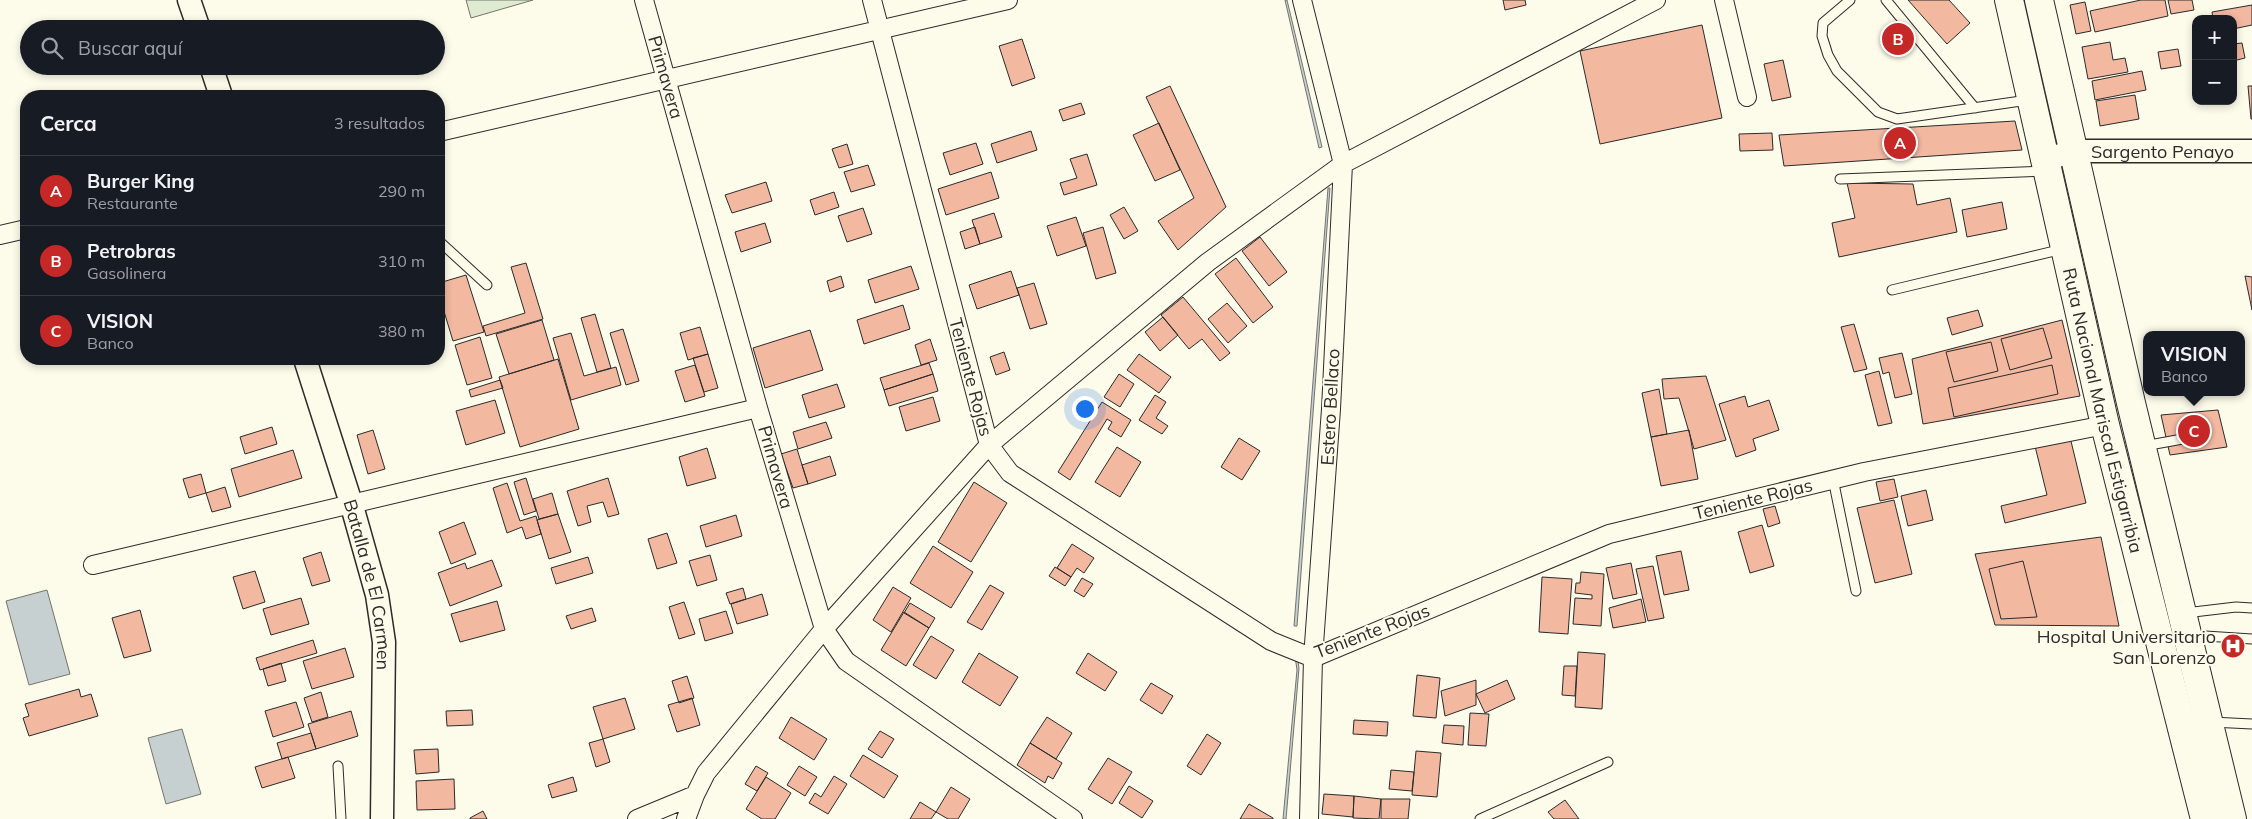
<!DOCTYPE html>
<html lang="es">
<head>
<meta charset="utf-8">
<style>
	:root { --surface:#171b24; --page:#242831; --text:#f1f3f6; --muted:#9ea1a6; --line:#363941; --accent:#c62828 }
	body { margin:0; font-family:Mulish,sans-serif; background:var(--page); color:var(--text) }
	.controls { position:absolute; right:15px; top:15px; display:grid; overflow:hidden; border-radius:10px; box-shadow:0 2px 8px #0003 }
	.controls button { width:45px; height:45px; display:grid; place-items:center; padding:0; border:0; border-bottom:1px solid var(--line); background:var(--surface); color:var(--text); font:25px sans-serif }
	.you { position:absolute; left:1084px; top:408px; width:18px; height:18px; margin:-12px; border:4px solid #fff; border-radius:50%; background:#1a73e8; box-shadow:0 0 0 8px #1a73e833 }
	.badge { display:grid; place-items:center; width:32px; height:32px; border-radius:50%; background:var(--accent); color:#fff; font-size:16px; font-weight:700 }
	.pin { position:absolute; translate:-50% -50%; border:2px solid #fff; box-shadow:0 1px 5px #0006 }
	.popup { position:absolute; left:2143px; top:331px; width:102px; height:65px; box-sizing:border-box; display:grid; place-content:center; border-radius:10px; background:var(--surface); filter:drop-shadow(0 1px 4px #0005); font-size:16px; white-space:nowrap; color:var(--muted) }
	.popup b { font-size:19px; color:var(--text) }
	.popup::after { content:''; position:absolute; left:50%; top:100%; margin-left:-10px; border:10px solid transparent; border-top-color:var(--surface) }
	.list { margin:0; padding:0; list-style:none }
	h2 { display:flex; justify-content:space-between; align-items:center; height:65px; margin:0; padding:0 20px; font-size:21px }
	h2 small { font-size:16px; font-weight:400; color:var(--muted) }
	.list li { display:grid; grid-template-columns:32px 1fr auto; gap:15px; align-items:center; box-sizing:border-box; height:70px; padding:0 20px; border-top:1px solid var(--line) }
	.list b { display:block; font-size:19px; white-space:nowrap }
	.list p { margin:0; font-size:16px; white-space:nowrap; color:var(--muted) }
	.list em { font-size:16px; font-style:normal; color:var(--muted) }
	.icon { flex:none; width:28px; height:28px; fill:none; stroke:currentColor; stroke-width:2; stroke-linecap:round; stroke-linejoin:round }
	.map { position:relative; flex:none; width:2252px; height:819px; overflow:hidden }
	.search { position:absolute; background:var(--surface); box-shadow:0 2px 8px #0003; left:20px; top:20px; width:425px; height:55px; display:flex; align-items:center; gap:12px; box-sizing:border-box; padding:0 18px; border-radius:28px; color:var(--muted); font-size:19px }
	.panel { position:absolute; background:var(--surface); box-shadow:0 2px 8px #0003; left:20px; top:90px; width:425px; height:275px; border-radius:20px }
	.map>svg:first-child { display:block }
</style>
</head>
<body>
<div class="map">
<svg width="2252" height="819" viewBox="0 0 2252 819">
	<rect width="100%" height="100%" fill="#fdfbea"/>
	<path fill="#deebd1" stroke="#74746e" d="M466,0h67l-62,18z"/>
	<path fill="#c7d0d0" stroke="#74746e" d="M1285,0h2l35,147 -3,1z
		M1328,188h2l-33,438h-3z
		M47,590l23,84 -41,11 -23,-84z
		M1297,655l2,13 -13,151h-3l14,-149 -2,-14z
		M182,729l19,65 -35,10 -18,-66z"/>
	<path fill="#f2b8a0" stroke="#2b2b2b" d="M1503,0h22l1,5 -21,5z
		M1908,0h41l21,23 -23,21z
		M2141,0h24l3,16 -73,16 -5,-21z
		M2168,0h24l2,10 -23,4z
		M2085,2l6,29 -15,3 -6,-29z
		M2252,5v20l-19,4v-10h-20l-1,-7z
		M1702,25l20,93 -122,26 -20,-93z
		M1022,39l13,39 -23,8 -13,-40z
		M2110,42l3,18 12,-2 3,14 -40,7 -6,-32z
		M2242,43l3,15 -12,3v-17z
		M2178,49l3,17 -20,3 -3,-17z
		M1783,60l8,37 -19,4 -8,-37z
		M2142,71l4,19 -51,10 -3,-19z
		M1170,86l56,121 -48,43 -20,-29 36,-23 -48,-101z
		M2248,86h4v33h-1z
		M2135,95l4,24 -39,7 -4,-25z
		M1081,103l4,11 -22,7 -4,-11z
		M2015,121l7,29 -238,16 -5,-31z
		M1159,123l21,47 -25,11 -22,-46z
		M1031,131l6,19 -40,13 -6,-19z
		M1772,133l1,17 -33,1 -1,-17z
		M976,143l7,21 -33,11 -7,-22z
		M847,144l6,20 -14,4 -7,-19z
		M1087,154l10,31 -33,10 -4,-12 17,-5 -7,-19z
		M868,165l7,20 -24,7 -7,-20z
		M991,172l8,26 -53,17 -8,-26z
		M766,182l6,19 -40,12 -7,-18z
		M1847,183l66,1 4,21 33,-7 7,34 -118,25 -7,-34 23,-5z
		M834,192l5,15 -24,8 -5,-15z
		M2002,202l5,27 -40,8 -5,-27z
		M1124,207l14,24 -14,8 -14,-24z
		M863,208l9,26 -25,8 -9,-26z
		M994,213l8,24 -22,7 -8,-24z
		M1076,217l10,29 -29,10 -10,-30z
		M765,223l6,19 -30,10 -6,-20z
		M975,227l5,17 -15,5 -5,-17z
		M1103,227l13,46 -20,6 -13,-46z
		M1260,237l27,35 -18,14 -27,-35z
		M1236,258l37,49 -20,16 -38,-49z
		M526,263l17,56 -57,17 -3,-10 42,-13 -14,-46z
		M911,266l8,23 -44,14 -7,-23z
		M1011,271l8,24 -42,14 -8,-24z
		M466,275l18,57 -31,9 -14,-46v-12z
		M841,276l3,11 -14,5 -3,-11z
		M2245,276l7,1v33z
		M1034,283l13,41 -17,5 -13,-41z
		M1183,297l47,56 -10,8 -18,-22 -13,10 -28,-34z
		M1227,303l20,23 -19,17 -20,-24z
		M903,305l7,24 -46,15 -7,-24z
		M1978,310l5,16 -31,9 -5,-17z
		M595,314l16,54 -14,4 -16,-54z
		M1163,317l15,18 -18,16 -15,-19z
		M542,320l12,40 -45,14 -13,-40z
		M2062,320l18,76 -157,28 -11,-65z
		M1854,324l13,45 -13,3 -13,-45z
		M700,327l8,27 -20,6 -8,-27z
		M2043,328l9,30 -42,12 -9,-31z
		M623,329l16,52 -13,4 -16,-52z
		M810,330l13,40 -58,18 -12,-40z
		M571,333l13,43 32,-9 5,18 -50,15 -18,-62z
		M480,337l12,41 -25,7 -12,-40z
		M930,339l7,21 -16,5 -6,-20z
		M1991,342l7,29 -44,11 -8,-30z
		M1004,352l6,18 -14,5 -6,-18z
		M1902,353l10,41 -17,4 -6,-26 -6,2 -4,-16z
		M708,354l10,34 -14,4 -11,-34z
		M1139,354l32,23 -12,16 -32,-23z
		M558,359l21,70 -59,18 -21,-70z
		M929,363l4,11 -49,16 -4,-12z
		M695,365l10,31 -20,6 -10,-31z
		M2052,365l6,29 -104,23 -6,-29z
		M1879,371l13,52 -14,3 -13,-51z
		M933,374l5,17 -49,15 -5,-16z
		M1119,374l15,10 -14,23 -16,-10z
		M1706,376l20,64 -32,9 -15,-51 -15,1 -2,-20z
		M500,380l3,8 -32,9 -2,-7z
		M837,384l8,23 -36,11 -7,-23z
		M1659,389l8,45 -16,3 -9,-44z
		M1155,395l11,7 -10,16 12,8 -6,8 -23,-14z
		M1745,396l3,11 21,-7 10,30 -26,9 3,11 -20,7 -17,-53z
		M933,397l7,24 -34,10 -7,-24z
		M495,400l10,33 -39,12 -10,-34z
		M1102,402l29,18 -10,17 -13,-8 4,-7 -5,-3 -37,61 -12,-8z
		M2218,410l9,37 -57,8 -9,-40z
		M826,422l6,16 -34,11 -5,-17z
		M272,427l5,17 -32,10 -5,-17z
		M373,430l12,39 -17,5 -11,-39z
		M1689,430l9,49 -37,7 -10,-49z
		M2069,433l17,70 -81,20 -4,-17 46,-11 -13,-53z
		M1239,438l21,13 -18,29 -21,-13z
		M1117,447l24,15 -21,35 -25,-15z
		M707,448l9,30 -29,8 -8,-29z
		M797,449l11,35 -15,4 -12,-34z
		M293,450l9,28 -63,19 -8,-28z
		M830,456l6,19 -28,9 -6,-19z
		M201,474l5,19 -17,5 -6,-19z
		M526,478l10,33 -12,4 -10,-33z
		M608,478l11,36 -11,3 -5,-15 -16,4 4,16 -13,4 -11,-35z
		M1894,479l4,18 -18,4 -4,-19z
		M974,482l33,21 -36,59 -33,-20z
		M507,483l13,38 16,-5 5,18 -15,5 -4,-12 -15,6 -14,-45z
		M225,487l6,20 -19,5 -6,-19z
		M1926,490l7,30 -25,6 -7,-30z
		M552,493l6,21 -19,5 -6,-20z
		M1894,500l18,74 -37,9 -18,-75z
		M1775,506l5,17 -12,4 -5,-18z
		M558,514l13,38 -22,7 -12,-39z
		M736,515l6,21 -36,11 -6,-21z
		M464,522l12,32 -25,10 -12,-32z
		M1762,525l12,41 -24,7 -12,-41z
		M667,533l10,30 -20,6 -9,-30z
		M2101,537l18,89 -124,-1 -20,-71z
		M1072,544l22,14 -10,15 -7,-5 -6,9 -14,-9z
		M933,546l40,26 -22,36 -41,-25z
		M1681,551l8,39 -25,5 -8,-39z
		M321,552l9,29 -18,5 -9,-28z
		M710,555l7,25 -20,6 -8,-25z
		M588,557l5,16 -37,11 -5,-16z
		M492,560l10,26 -52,20 -12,-33 27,-10 2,6z
		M2023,561l14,56 -36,2 -12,-50z
		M1631,563l6,31 -24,5 -7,-31z
		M1653,566l11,52 -16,3 -12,-52z
		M1055,567l16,10 -6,9 -16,-10z
		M255,571l10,31 -22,7 -10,-32z
		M1581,572l23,2 -3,52 -28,-2 2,-26 17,1v-4l-17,-2 1,-10h4z
		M1542,577l30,2 -4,55 -29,-2z
		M1082,578l11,6 -9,13 -10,-6z
		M990,585l14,8 -22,37 -15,-8z
		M893,587l18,11 -20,34 -18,-12z
		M743,588l3,11 -16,5 -4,-11z
		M762,594l6,21 -31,9 -6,-20z
		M301,598l8,26 -38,11 -8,-26z
		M1641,599l5,23 -33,6 -4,-20z
		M497,601l8,29 -45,12 -9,-28z
		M684,602l11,32 -16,5 -10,-32z
		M910,603l25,15 -6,10 -25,-15z
		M592,608l4,13 -25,8 -5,-13z
		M140,610l11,41 -27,7 -12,-40z
		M726,611l7,22 -28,8 -6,-22z
		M904,612l25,16 -23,38 -25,-16z
		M931,636l23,14 -18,29 -23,-14z
		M313,640l4,13 -57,17 -4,-12z
		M345,648l9,29 -42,12 -9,-28z
		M1578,652l27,2 -3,55 -27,-2z
		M979,653l39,24 -18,29 -38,-24z
		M1088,653l29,19 -12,19 -29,-18z
		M281,663l5,18 -18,5 -5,-17z
		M1564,666h13l-2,30 -13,-1z
		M1417,675l23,3 -4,40 -23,-2z
		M687,676l7,22 -15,5 -7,-22z
		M1476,680v25l-31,11 -4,-25z
		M1507,680l8,19 -30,14 -9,-19z
		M1151,683l22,13 -11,18 -22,-14z
		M79,689l2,8 10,-3 7,22 -69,20 -6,-18 6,-2 -4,-12z
		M321,692l7,25 -16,5 -8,-24z
		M625,698l10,31 -32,10 -10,-32z
		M692,698l8,27 -23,7 -9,-27z
		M296,702l8,25 -31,10 -8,-26z
		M472,710l1,15 -26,1 -1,-15z
		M351,711l7,25 -42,13 -8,-25z
		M1470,713l19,1 -3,32 -18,-1z
		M791,717l36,22 -13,21 -35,-22z
		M1047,717l25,16 -16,26 -26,-16z
		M1354,720l34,2 -1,14 -34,-2z
		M1444,725l20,1 -1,19 -21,-2z
		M880,731l14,8 -12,19 -14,-9z
		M311,733l5,16 -34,10 -5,-16z
		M1207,734l14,9 -20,32 -14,-9z
		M603,739l7,23 -14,5 -7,-24z
		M1030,743l32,20 -9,16 -5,-3 -3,7 -28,-18z
		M438,749l1,23 -23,2 -2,-24z
		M1416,751l25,2 -4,44 -25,-2z
		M863,755l35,21 -14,22 -34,-22z
		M288,757l7,21 -33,10 -7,-21z
		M1108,758l24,14 -20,32 -24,-15z
		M756,766l12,7 -11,18 -12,-7z
		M799,766l18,11 -12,19 -18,-11z
		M1391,770l23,2 -2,19 -23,-2z
		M834,776l13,8 -19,30 -19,-11 6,-10 6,4z
		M573,777l4,14 -25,7 -4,-13z
		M766,777l25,16 -16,26h-13l-16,-10z
		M454,779l1,30 -38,1 -1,-29z
		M1129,786l24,15 -11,17 -23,-15z
		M951,787l19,12 -12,20h-10l-12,-7z
		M1324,794l30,2 -1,21 -31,-3z
		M1354,796l27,3 -2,20 -26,-1z
		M1381,799h29l-2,20h-27z
		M1565,800l14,19h-25l-6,-7z
		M920,802l16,10 -5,7h-21z
		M1249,804l24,14v1h-33z
		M483,811l4,8h-17v-1z"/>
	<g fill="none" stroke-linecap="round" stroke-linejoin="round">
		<defs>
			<path id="service" d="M1850,0l-27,23 -1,13 6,19 9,16 41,41 19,7 131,-19
				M1886,0l89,108
				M1840,179l205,-8
				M439,241l48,44
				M1892,290l171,-41
				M2144,446l55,-10
				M1833,479l23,112
				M2185,613l51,-6 16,1
				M2190,635l62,4
				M2211,722l41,2
				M338,766l3,53
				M1480,819l128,-57"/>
			<path id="minor" d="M644,0l114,408 66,221 22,32 227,158
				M872,0l117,445 21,28 261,168 42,17 296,-124 255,-62 241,-47
				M1302,0l41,164 -12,245 -18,249 -4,161
				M1724,0l23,97
				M439,132l569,-132
				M0,235l26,-6
				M93,565l665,-157
				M637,819l58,-24 11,-22 118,-144 165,-184 219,-183 135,-98 313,-164
				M686,819l9,-24"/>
			<g id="tertiary">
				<path d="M189,0l10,29"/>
				<path d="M211,66l10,30"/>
				<path id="s1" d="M2045,160l28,-9h179"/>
				<path id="s2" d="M305,359l47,147 25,89 7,47 -2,177"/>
			</g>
			<g id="trunk">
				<path id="s3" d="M2009,0l96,425 100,394"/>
				<path d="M2039,0l92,403 101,416"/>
			</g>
		</defs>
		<use href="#service" stroke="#2b2b2b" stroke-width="11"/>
		<use href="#minor" stroke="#2b2b2b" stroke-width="20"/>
		<use href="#tertiary" stroke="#2b2b2b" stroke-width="25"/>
		<use href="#trunk" stroke="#2b2b2b" stroke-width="30"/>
		<use href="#service" stroke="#fdfbea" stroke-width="9"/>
		<use href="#minor" stroke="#fdfbea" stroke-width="18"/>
		<use href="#tertiary" stroke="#fdfbea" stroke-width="22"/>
		<use href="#trunk" stroke="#fdfbea" stroke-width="28"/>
	</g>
	<defs>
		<symbol id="hospital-disc" viewBox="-11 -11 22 22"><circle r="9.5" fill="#c62828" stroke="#fdfbea"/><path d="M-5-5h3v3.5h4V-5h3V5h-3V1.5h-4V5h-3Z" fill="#fff"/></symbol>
	</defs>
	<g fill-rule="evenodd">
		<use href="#hospital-disc" x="2219" y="632" width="28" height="28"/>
	</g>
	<g text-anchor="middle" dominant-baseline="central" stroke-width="4" stroke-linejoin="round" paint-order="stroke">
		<g font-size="18" fill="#2b2b2b" stroke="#fdfbea">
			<text transform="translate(666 77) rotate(74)">Primavera</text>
			<text stroke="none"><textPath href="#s1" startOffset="119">Sargento Penayo</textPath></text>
			<text transform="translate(971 377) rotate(75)">Teniente Rojas</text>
			<text transform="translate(1330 407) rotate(-87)">Estero Bellaco</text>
			<text stroke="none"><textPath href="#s3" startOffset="421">Ruta Nacional Mariscal Estigarribia</textPath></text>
			<text transform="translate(776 467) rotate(74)">Primavera</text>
			<text transform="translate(1753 499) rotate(-14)">Teniente Rojas</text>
			<text stroke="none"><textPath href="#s2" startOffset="235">Batalla de El Carmen</textPath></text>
			<text transform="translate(1372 631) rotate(-21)">Teniente Rojas</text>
		</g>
		<g font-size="18" fill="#2b2b2b" stroke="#fdfbea" text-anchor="end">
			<text x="2216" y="636">Hospital Universitario<tspan x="2216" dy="21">San Lorenzo</tspan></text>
		</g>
	</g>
</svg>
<div class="controls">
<button>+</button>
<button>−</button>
</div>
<div class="you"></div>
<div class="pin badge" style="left:1900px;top:143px">A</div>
<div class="pin badge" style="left:1898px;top:39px">B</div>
<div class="pin badge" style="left:2194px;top:431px">C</div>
<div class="popup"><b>VISION</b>Banco</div>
<div class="search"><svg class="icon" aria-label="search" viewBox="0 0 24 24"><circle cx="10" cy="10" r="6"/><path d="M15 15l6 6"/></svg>Buscar aquí</div>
<section class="panel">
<h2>Cerca<small>3 resultados</small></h2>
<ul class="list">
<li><span class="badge">A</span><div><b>Burger King</b><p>Restaurante</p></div><em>290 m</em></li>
<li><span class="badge">B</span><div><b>Petrobras</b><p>Gasolinera</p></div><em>310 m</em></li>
<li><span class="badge">C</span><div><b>VISION</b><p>Banco</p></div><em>380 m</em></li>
</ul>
</section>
</div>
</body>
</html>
